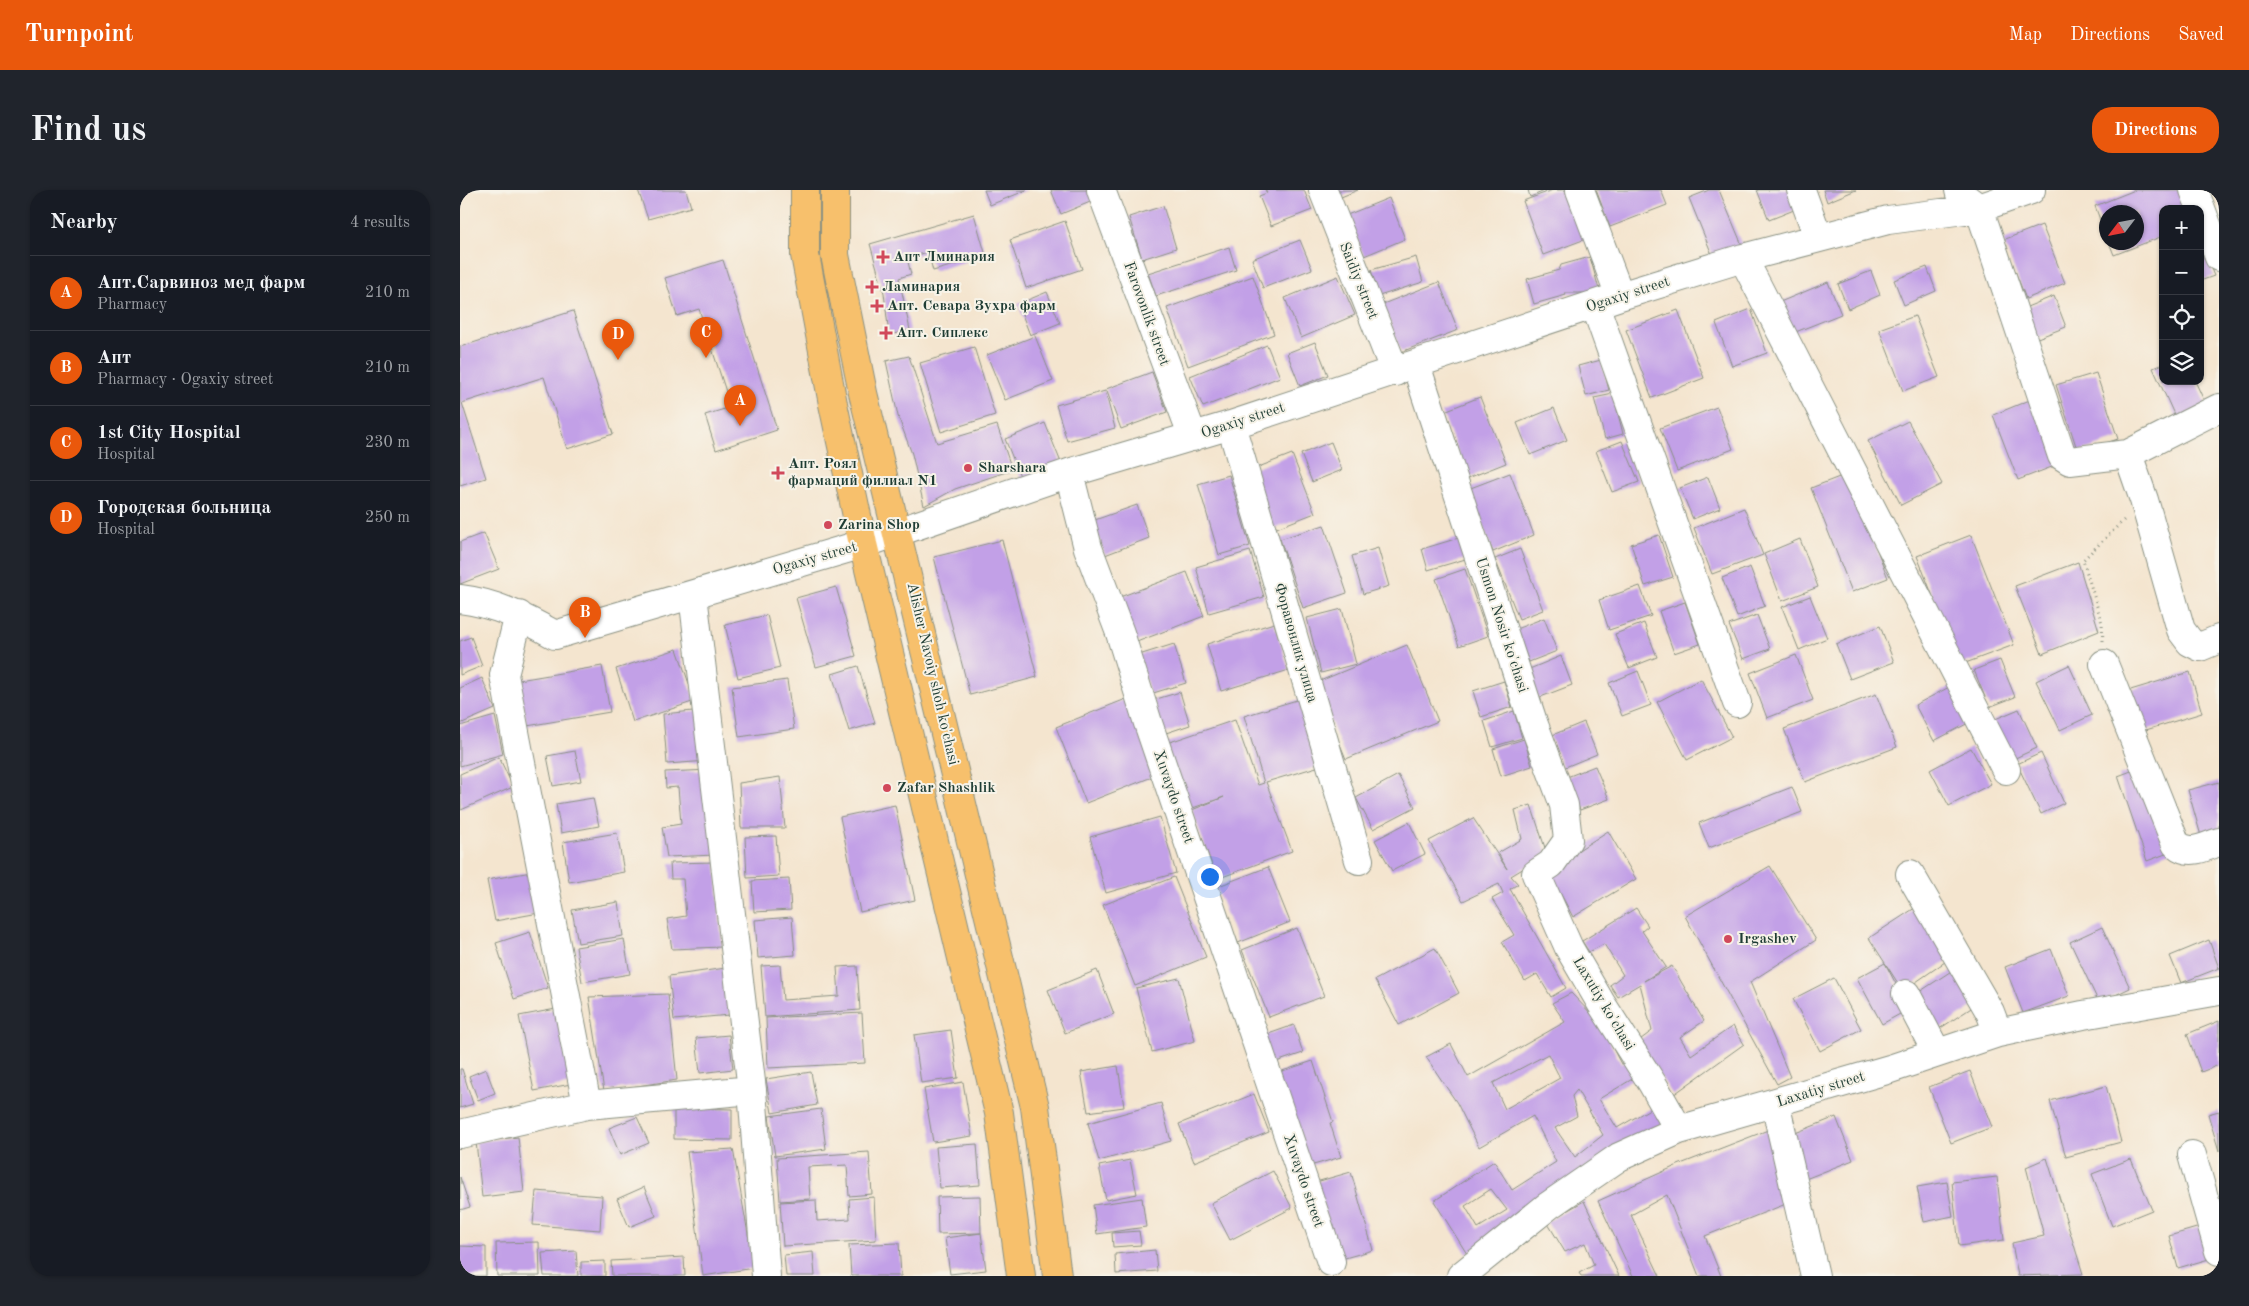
<!DOCTYPE html>
<html lang="en">
<head>
<meta charset="utf-8">
<style>
	:root { --surface:#171b24; --page:#20242c; --text:#f1f3f6; --muted:#9ea1a6; --line:#363941; --accent:#ea580c }
	body { margin:0; font-family:"Old Standard TT",serif; background:var(--page); color:var(--text) }
	.controls { position:absolute; right:15px; top:15px; display:grid; overflow:hidden; border-radius:10px; box-shadow:0 1px 4px #0004 }
	.controls button { width:45px; height:45px; display:grid; place-items:center; padding:0; border:0; border-bottom:1px solid var(--line); background:var(--surface); color:var(--text); font:25px sans-serif }
	.compass { position:absolute; left:1639px; top:15px; width:45px; height:45px; border-radius:50%; background:var(--surface); box-shadow:0 1px 4px #0004; rotate:238deg }
	.you { position:absolute; left:749px; top:686px; width:18px; height:18px; margin:-12px; border:4px solid #fff; border-radius:50%; background:#1a73e8; box-shadow:0 0 0 8px #1a73e833 }
	.badge { display:grid; place-items:center; width:32px; height:32px; border-radius:50%; background:var(--accent); color:#fff; font-size:16px; font-weight:700 }
	.pin { position:absolute; translate:-50% -41px; filter:drop-shadow(0 1px 2px #0008) }
	.pin::after { content:''; position:absolute; top:26px; width:18px; height:15px; background:inherit; clip-path:polygon(0 0,100% 0,50% 100%) }
	.list { margin:0; padding:0; list-style:none }
	h2 { display:flex; justify-content:space-between; align-items:center; height:65px; margin:0; padding:0 20px; font-size:21px }
	h2 small { font-size:16px; font-weight:400; color:var(--muted) }
	.list li { display:grid; grid-template-columns:32px 1fr auto; gap:15px; align-items:center; box-sizing:border-box; height:75px; padding:0 20px; border-top:1px solid var(--line) }
	.list b { display:block; font-size:19px; white-space:nowrap }
	.list p { margin:0; font-size:16px; white-space:nowrap; color:var(--muted) }
	.list em { font-size:16px; font-style:normal; color:var(--muted) }
	.icon { flex:none; width:28px; height:28px; fill:none; stroke:currentColor; stroke-width:2; stroke-linecap:round; stroke-linejoin:round }
	.map { position:relative; flex:none; width:1759px; height:1086px; overflow:hidden; border-radius:20px }
	header { display:flex; align-items:center; gap:30px; box-sizing:border-box; height:70px; padding:0 25px; background:var(--accent); color:#fff }
	header strong { font-size:24px }
	nav { display:flex; gap:28px; margin-inline-start:auto; font-size:18px }
	.intro { display:flex; align-items:center; justify-content:space-between; box-sizing:border-box; height:120px; padding:0 30px }
	h1 { margin:0; font-size:35px }
	.button { padding:12px 22px; border-radius:20px; background:var(--accent); color:#fff; font-size:18px; font-weight:700 }
	main { display:flex; gap:30px; padding:0 30px }
	aside { flex:1; background:var(--surface); border-radius:20px; box-shadow:0 1px 4px #0004 }
	.map>svg:first-child { display:block }
</style>
</head>
<body>
<header>
<strong>Turnpoint</strong>
<nav><a>Map</a><a>Directions</a><a>Saved</a></nav>
</header>
<div class="intro"><h1>Find us</h1><a class="button">Directions</a></div>
<main>
<aside>
<h2>Nearby<small>4 results</small></h2>
<ul class="list">
<li><span class="badge">A</span><div><b>Апт.Сарвиноз мед фарм</b><p>Pharmacy</p></div><em>210 m</em></li>
<li><span class="badge">B</span><div><b>Апт</b><p>Pharmacy · Ogaxiy street</p></div><em>210 m</em></li>
<li><span class="badge">C</span><div><b>1st City Hospital</b><p>Hospital</p></div><em>230 m</em></li>
<li><span class="badge">D</span><div><b>Городская больница</b><p>Hospital</p></div><em>250 m</em></li>
</ul>
</aside>
<div class="map">
<svg width="1759" height="1086" viewBox="0 0 1759 1086">
	<rect width="100%" height="100%" fill="#f7f3e8"/>
	<filter id="ink" filterUnits="userSpaceOnUse"><feTurbulence type="fractalNoise" baseFrequency=".02" numOctaves="2"/><feDisplacementMap in="SourceGraphic" scale="10" xChannelSelector="R" yChannelSelector="G"/><feConvolveMatrix kernelMatrix="1 2 1 2 8 2 1 2 1" color-interpolation-filters="sRGB"/></filter>
	<filter id="wash" filterUnits="userSpaceOnUse"><feTurbulence type="fractalNoise" baseFrequency=".0096" numOctaves="4" result="noise"/><feDisplacementMap in="SourceGraphic" scale="20" xChannelSelector="R" yChannelSelector="G"/><feGaussianBlur stdDeviation="1.12" result="paint"/><feColorMatrix in="noise" values="0 0 0 0 0 0 0 0 0 0 0 0 0 0 0 0 0 1.4 0 .05"/><feComposite in="paint" operator="in"/></filter>
	<g filter="url(#wash)">
		<rect width="100%" height="100%" fill="#f4e5cf"/>
		<g id="blocks">
			<path fill="#c2a0e7" fill-rule="evenodd" d="M178,0h48l5,17 -43,12z
				M524,0h43l-37,15z
				M591,0h40l4,10 -34,14z
				M805,0h39l8,20 -41,16 -12,-30 8,-3z
				M878,0h20l-17,7z
				M1068,0h19l-17,7z
				M1093,0h21l17,47 -48,18 -20,-54z
				M1136,0h65l6,15 -57,22z
				M1249,0h10l23,55 -29,12 -24,-59z
				M1297,0h34l8,18 -30,12z
				M1363,0h33l-29,12z
				M1675,0h53l7,19h-32v27l-49,19 -5,-13h27v-30h-30v24l-11,-30z
				M929,8l16,41 -41,17 -17,-41z
				M703,16l13,42 -34,11 -13,-42z
				M514,24l12,42 -53,15 -5,-19 -21,6 4,16 -12,4 11,52 -21,5 -5,-42 -14,-49z
				M605,31l17,48 -56,19 -16,-48z
				M1582,35l23,58 -39,16 -23,-59z
				M840,50l12,29 -49,19 -11,-29z
				M1740,52l14,34 -14,5z
				M769,57l7,23 -80,26 -8,-23z
				M956,67l7,25 -44,14 -8,-26z
				M1130,67l10,36h-35l1,2 -32,9 -7,-25 32,-9 2,-5z
				M263,70l54,170 -61,20 -11,-35 26,-8 -32,-98 -22,7 -12,-38z
				M1467,77l9,24 -32,14 -10,-25z
				M1411,81l9,24 -32,14 -10,-25z
				M793,86l21,58 -86,32 -21,-58z
				M878,86l17,39 -54,23 -16,-40z
				M979,92l19,48 -57,22 -18,-48z
				M1368,92l13,32 -48,19 -13,-31z
				M587,102l13,31 -30,12 -12,-31z
				M1594,106l12,31 -31,12 -13,-30z
				M1291,119l16,44 -35,13 -16,-43z
				M1218,120l26,68 -52,20 -26,-68z
				M113,121l40,123 -46,15 -23,-72 -82,26 24,75 -26,8v-139z
				M1455,126l24,61 -36,14 -24,-62z
				M575,146l18,45 -48,19 -18,-45z
				M855,152l13,33 -28,11 -13,-33z
				M807,155l13,32 -77,30 -13,-31z
				M514,157l21,68 -54,17 -21,-69z
				M449,166l28,87 60,-18 15,45 -57,19 -31,17 -12,-52 -14,-38 -12,-55z
				M1141,170l8,30 -23,6 -8,-30z
				M1703,174v17h32l12,26 -30,14 -24,-53z
				M692,182l15,40 -46,17 -15,-40z
				M1636,183l22,66 -40,13 -22,-67z
				M645,201l10,37 -48,13 -11,-36z
				M1153,204l10,40 -18,5 -11,-41z
				M1020,207l26,66 -38,15 -26,-66z
				M1577,207l25,66 -44,17 -25,-65z
				M1257,217l16,42 -56,22 -17,-43z
				M1094,218l13,32 -37,15 -13,-32z
				M1448,231l34,63 -41,21 -33,-64z
				M585,233l17,42 -40,16 -17,-42z
				M1162,251l17,41 -27,10 -16,-41z
				M871,252l11,28 -30,12 -11,-28z
				M832,264l23,59 -41,16 -23,-59z
				M1050,283l24,62 -41,17 -25,-63z
				M1387,284l41,104 -36,14 -41,-104z
				M769,285l21,71 -31,9 -21,-71z
				M1248,287l12,31 -27,11 -13,-31z
				M677,315l12,33 -44,17 -13,-34z
				M1284,318l19,47 -51,19 -18,-46z
				M864,335l23,68 -44,15 -23,-69z
				M24,343l15,36 -39,15v-42z
				M1199,345l14,42 -28,9 -14,-42z
				M1511,345l43,110 -54,20 -43,-109z
				M1002,347l7,21 -41,12 -6,-21z
				M1340,349l18,48 -36,14 -18,-47z
				M542,350l35,137 -67,18 -36,-138z
				M918,358l11,38 -26,8 -11,-38z
				M1060,359l23,61 -24,9 -24,-60z
				M790,361l14,46 -55,16 -13,-46z
				M1618,372l21,69 -57,23 -27,-68z
				M1290,377l15,39 -28,11 -15,-39z
				M1005,379l23,67 -29,10 -23,-67z
				M727,382l17,44 -70,27 -17,-45z
				M1180,396l11,30 -42,14 -10,-30z
				M376,397l20,69 -40,11 -20,-69z
				M1350,406l17,42 -28,12 -17,-43z
				M1225,412l15,42 -26,9 -15,-42z
				M882,419l14,55 -35,9 -14,-55z
				M307,425l13,53 -42,10 -13,-53z
				M1297,425l13,34 -27,10 -14,-34z
				M1084,428l13,33 -28,11 -13,-33z
				M814,433l15,47 -68,21 -14,-47z
				M1184,433l13,34 -28,11 -14,-34z
				M1420,436l14,36 -44,17 -14,-35z
				M11,447l11,29 -22,9v-34z
				M714,454l12,39 -36,11 -11,-39z
				M947,455l31,76 -92,38 -31,-76z
				M217,459l18,52 -62,21 -17,-53z
				M1336,465l17,45 -46,18 -17,-45z
				M1101,466l11,29 -34,13 -11,-28z
				M1540,470l15,37 -26,10 -15,-37z
				M1609,475l23,50 -32,15 -24,-49z
				M142,476l8,46 -83,14 -8,-46z
				M398,476l17,57 -26,8 -17,-57z
				M1178,481l13,34 -29,11 -13,-33z
				M1730,482l12,41 -66,20 -12,-41z
				M22,488l13,31 -35,15v-36z
				M1241,489l31,58 -45,23 -30,-58z
				M327,490l7,49 -55,8 -7,-50z
				M1044,491l8,26 -31,10 -8,-26z
				M1497,493l19,36 -42,22 -19,-36z
				M720,502l10,33 -27,9 -10,-34z
				M1416,504l21,53 -92,35 -21,-53z
				M666,509l31,76 -71,28 -30,-76z
				M840,509l20,67 -54,16 26,69 -75,28 -25,-69 32,-13 -37,13 -23,-66 71,-24 23,65 6,-2 -20,-67z
				M1559,519l18,39 -26,12 -18,-40z
				M243,520l5,51 -41,3 -4,-50z
				M1054,521l8,27 -30,9 -8,-26z
				M35,526l8,38 -43,12v-40z
				M1124,532l13,32 -34,14 -13,-32z
				M1064,549l8,27 -31,10 -8,-27z
				M1511,558l20,36 -42,22 -19,-36z
				M115,561l6,30 -28,5 -6,-30z
				M1581,563l23,50 -23,11 -24,-50z
				M39,567l14,30 -52,23 -1,-36z
				M1135,576l14,33 -29,11 -13,-33z
				M1682,577l29,85 -24,9 -29,-85z
				M251,580l5,85 -49,2 -5,-30 19,-3 -3,-37 -12,1 -1,-16z
				M938,585l17,32 -42,22 -17,-31z
				M320,587l5,51h-44l-2,-45z
				M1759,592v49l-18,5 -13,-46z
				M1332,597l10,25 -93,36 -10,-25z
				M133,608l6,28 -38,7 -5,-29z
				M435,615l20,95 -55,12 -20,-95z
				M1071,615l16,49 -36,22 7,8 -8,5 56,99 -15,9 -14,-23 -12,7 -23,-39 12,-7 -22,-36 11,-6 -4,-9 -36,17 -34,-60 44,-23 34,51 -9,-16 24,-14 -7,-29z
				M700,627l16,56 -70,20 -16,-56z
				M949,632l16,32 -33,17 -17,-31z
				M1148,641l28,48 -63,38 -25,-47z
				M157,643l7,39 -55,10 -6,-40z
				M316,646l3,40 -32,2 -2,-41z
				M256,672l6,85 -50,2 -5,-30 19,-3 -3,-37h-12l-1,-16z
				M1310,676l46,74 -66,42 40,95 -13,7 -92,-168z
				M808,677l22,55 -52,21 -22,-56z
				M71,682l8,41 -44,8 -8,-41z
				M714,687l32,80 -71,29 -32,-81z
				M329,689l2,31 -37,2 -2,-31z
				M158,712l5,34 -45,7 -6,-33z
				M1461,714l34,51 -52,36 -34,-53z
				M1176,718l12,18 -6,5 24,36 -22,14 28,-15 32,55 -24,16 11,18 42,-29 11,18 -71,51 -36,-53 15,-11 -12,-47 -22,13 -8,-12 13,-10 -19,-31 -15,8 -7,-11z
				M332,727l3,38 -37,3 -3,-38z
				M1642,737l28,61 -31,15 -29,-61z
				M837,738l27,68 -55,21 -27,-67z
				M70,742l18,56 -34,11 -18,-56z
				M164,749l6,35 -48,8 -6,-35z
				M1749,750l10,28 -38,15 -11,-27z
				M975,758l24,45 -60,32 -24,-45z
				M1591,759l18,47 -46,17 -18,-46z
				M1425,773l24,46 -27,15 -25,-46z
				M320,775l3,35 56,-4 -2,-29 20,-1 3,44 -95,7 -4,-51z
				M1499,776l23,35 -46,30 -23,-35z
				M266,778l4,47 -56,5 -5,-44z
				M637,780l17,44 -49,19 -17,-43z
				M719,788l16,63 -43,11 -16,-64z
				M1374,788l27,51 -41,22 -27,-52z
				M1111,803l28,29 22,42 14,-8 9,16 -45,27 18,29 45,-26 9,16 -204,136 -33,-53 60,-40 18,29 44,-28 -23,-46 -54,31 -22,-44 -31,-46 25,-13 17,33 97,-55 -13,-19zM1088,864l12,24 -55,31 -12,-26zM1117,900l26,45 -28,22 -20,-29 22,-12 -5,-20zM1031,999l16,21 -29,18 -13,-22z
				M208,804l9,86 -73,11 -15,-94z
				M96,819l15,75 -37,7 -15,-75z
				M402,823l3,50 -97,5 -2,-50z
				M1759,831v44l-18,7 -14,-38z
				M834,835l9,28 -33,11 -10,-27z
				M491,840l7,48 -37,5 -7,-48z
				M269,845l4,34 -33,4 -4,-35z
				M853,871l20,61 -3,1 11,34 -38,11 -30,-94z
				M658,876l6,41 -36,5 -7,-40z
				M0,879h2l11,35 -13,4z
				M26,879l9,24 -17,7 -9,-24z
				M1510,881l22,56 -41,16 -22,-56z
				M351,882l6,33 -45,8 -6,-34z
				M503,892l9,54 -39,6 -9,-53z
				M1646,896l15,56 -55,15 -16,-56z
				M794,904l15,38 -75,30 -15,-38z
				M701,913l10,38 -72,20 -11,-38z
				M214,918l58,1v31l-58,-1z
				M361,919l5,40 -51,7 -6,-40z
				M1759,921v40l-11,-37z
				M177,927l12,26 -29,12 -11,-27z
				M1376,927l17,43 -50,20 -18,-43z
				M1308,940l28,70 -91,36 16,40h-22l-32,-81 -36,20 29,61h-27l-35,-75 80,-36z
				M58,947l6,55 -42,5 -6,-55z
				M517,954l3,41 -40,3 -4,-41z
				M273,959l21,119 -51,8 -16,-124z
				M409,962l3,42 -23,2 -2,-31 -39,2 2,32 -30,2 -3,-43z
				M1587,968l36,116 -65,2 -6,-33 32,-7 -18,-69z
				M1671,969l21,51 -40,16 -20,-52z
				M670,970l7,34 -31,6 -7,-34z
				M813,981l19,37 -62,32 -19,-37z
				M891,982l22,78 -35,10 -22,-78z
				M0,987l10,30 -10,3z
				M1537,987l7,63 -45,6 -7,-64z
				M1487,992l6,34 -29,6 -7,-35z
				M184,997l12,29 -27,11 -12,-28z
				M76,1001l66,5 -2,34 -67,-5z
				M520,1006l1,37 -43,1 -1,-37z
				M414,1007l2,43 -93,6 -3,-44 36,-2 1,21 33,-2 -1,-20z
				M682,1008l4,29 -49,7 -4,-29z
				M1124,1011l35,75h-38l-2,-3 15,-8 -9,-22 -20,9 -18,-30z
				M1740,1037l9,32 -31,9 -9,-32z
				M679,1041l2,14 -28,2 -1,-14z
				M521,1043l5,37 -36,4 -5,-36z
				M79,1052l1,34h-43l-1,-33z
				M439,1053l2,33h-50l-2,-31z
				M0,1056l26,1v29h-26z
				M695,1060l2,21 -41,3 -1,-20z
				M116,1061l2,25h-34l-2,-23z
				M353,1062l2,24h-29l-2,-21z
				M224,1067l1,19h-73l-1,-15z
				M145,1071v15h-24v-14z"/>
		</g>
	</g>
	<g filter="url(#ink)">
		<use href="#blocks" fill-opacity="0" stroke="#8a9182" stroke-width="1"/>
		<g fill="none" stroke-linecap="round" stroke-linejoin="round">
			<defs>
				<path id="minor" d="M641,0l92,247
					M863,0l72,182
					M1120,0l40,106
					M1341,0l17,47
					M1499,0l1,4 19,14 83,248 8,5 58,-7
					M1734,0l25,67
					M1283,68l263,512
					M1135,115l142,398
					M956,175l117,357 31,83 4,35 -17,24 -15,10 33,74 32,55 51,80 27,47
					M1759,218l-91,46 16,46 37,130 9,12 10,5 19,-8
					M771,235l128,435
					M609,283l19,75 32,85 28,90 183,539
					M233,405l59,495 14,186
					M0,409c35,4 65,19 95,36l308,-91 206,-71 162,-48 389,-129 123,-38 145,-38 91,-12 52,-18
					M59,425l-15,60 83,430
					M1644,474l72,180c14,12 28,3 43,-2
					M1450,684l80,138 8,21
					M1446,804l31,59
					M1315,913l40,173
					M0,944l127,-29 165,-15
					M1732,965l27,96
					M1001,1086l87,-70 71,-49 60,-27 211,-61 108,-36 85,-18 136,-24"/>
				<path id="major" d="M345,0v65l28,149 30,140 136,569 22,163
					M375,0v65l28,138 172,714 22,169"/>
			</defs>
			<use href="#minor" stroke="#8a9182" stroke-width="30"/>
			<use href="#major" stroke="#8a9182" stroke-width="30"/>
			<path stroke="#8a9182" stroke-width="3" stroke-dasharray="1 4" stroke-linecap="butt" d="M1643,451l-1,-18 -19,-63 41,-40"/>
			<use href="#minor" stroke="#fff" stroke-width="28"/>
			<use href="#major" stroke="#f7c06c" stroke-width="28"/>
		</g>
	</g>
	<g fill="#d1495b" stroke="#f7f3e8" stroke-width="2">
		<path d="M420.5 59.5h5v5h5v5h-5v5h-5v-5h-5v-5h5z"/>
		<path d="M409.5 89.5h5v5h5v5h-5v5h-5v-5h-5v-5h5z"/>
		<path d="M414.5 108.5h5v5h5v5h-5v5h-5v-5h-5v-5h5z"/>
		<path d="M423.5 135.5h5v5h5v5h-5v5h-5v-5h-5v-5h5z"/>
		<circle cx="508" cy="278" r="5"/>
		<path d="M315.5 275.5h5v5h5v5h-5v5h-5v-5h-5v-5h5z"/>
		<circle cx="368" cy="335" r="5"/>
		<circle cx="427" cy="598" r="5"/>
		<circle cx="1268" cy="749" r="5"/>
	</g>
	<g text-anchor="middle" dominant-baseline="central" stroke-width="4" stroke-linejoin="round" paint-order="stroke">
		<g font-size="15" font-weight="bold" fill="#1f3d34" stroke="#f7f3e8" text-anchor="start">
			<text x="433" y="67">Апт Лминария</text>
			<text x="422" y="97">Ламинария</text>
			<text x="427" y="116">Апт. Севара Зухра фарм</text>
			<text x="436" y="143">Апт. Сиплекс</text>
			<text x="328" y="274">Апт. Роял<tspan x="328" dy="17">фармаций филиал N1</tspan></text>
			<text x="518" y="278">Sharshara</text>
			<text x="378" y="335">Zarina Shop</text>
			<text x="437" y="598">Zafar Shashlik</text>
			<text x="1278" y="749">Irgashev</text>
		</g>
		<g font-size="15" fill="#1f3d34" stroke="#f7f3e8">
			<text transform="translate(898 91) rotate(68)">Saidiy street</text>
			<text transform="translate(1168 105) rotate(-18)">Ogaxiy street</text>
			<text transform="translate(686 124) rotate(70)">Farovonlik street</text>
			<text transform="translate(783 231) rotate(-18)">Ogaxiy street</text>
			<text transform="translate(355 369) rotate(-16)">Ogaxiy street</text>
			<text transform="translate(1041 435) rotate(72)">Usmon Nosir ko'chasi</text>
			<text transform="translate(835 453) rotate(74)">Форавонлик улица</text>
			<text transform="translate(472 484) rotate(77)">Alisher Navoiy shoh ko'chasi</text>
			<text transform="translate(713 607) rotate(71)">Xuvaydo street</text>
			<text transform="translate(1143 814) rotate(59)">Laxutiy ko'chasi</text>
			<text transform="translate(1361 900) rotate(-17)">Laxatiy street</text>
			<text transform="translate(843 991) rotate(71)">Xuvaydo street</text>
		</g>
	</g>
</svg>
<div class="controls">
<button>+</button>
<button>−</button>
<button><svg class="icon" aria-label="locate" viewBox="0 0 24 24"><circle cx="12" cy="12" r="6"/><path d="M12 2v4M12 18v4M2 12h4M18 12h4"/></svg></button>
<button><svg class="icon" aria-label="layers" viewBox="0 0 24 24"><path d="M12 4l9 5-9 5-9-5zM3 14l9 5 9-5"/></svg></button>
</div>
<svg class="compass" viewBox="-18 -18 36 36"><path d="M0-13l5 13h-10z" fill="#e53935"/><path d="M0 13l5-13h-10z" fill="#9ea1a6"/></svg>
<div class="you"></div>
<div class="pin badge" style="left:280px;top:236px">A</div>
<div class="pin badge" style="left:125px;top:448px">B</div>
<div class="pin badge" style="left:246px;top:168px">C</div>
<div class="pin badge" style="left:158px;top:170px">D</div>
</div>
</main>
</body>
</html>
